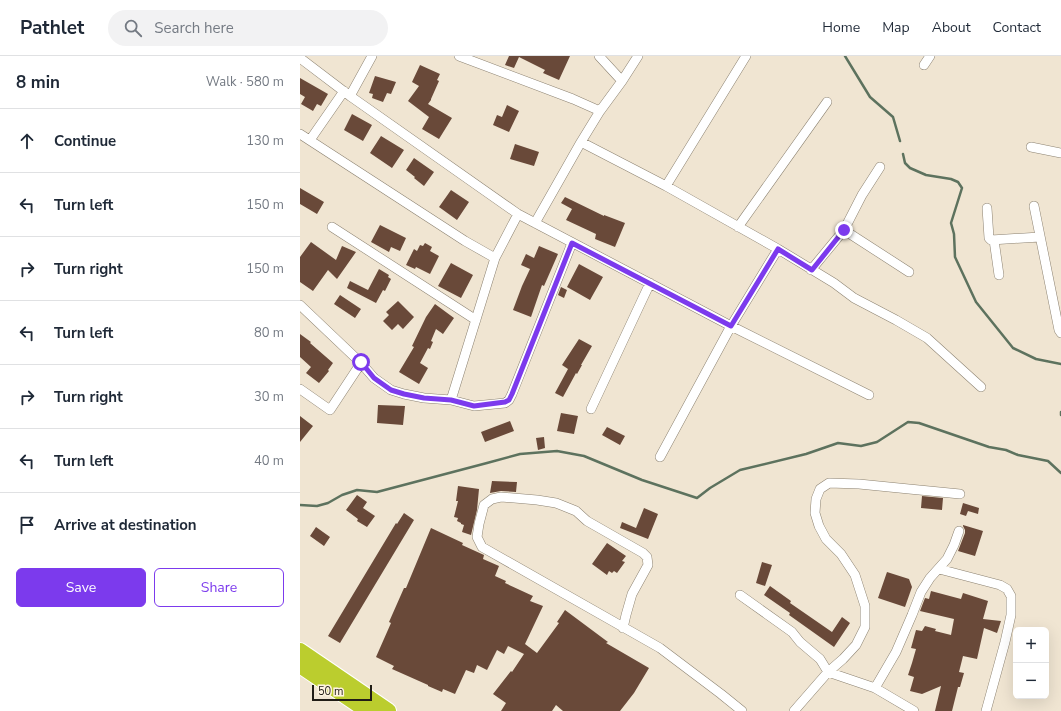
<!DOCTYPE html>
<html lang="en">
<head>
<meta charset="utf-8">
<style>
	:root { --surface:#fff; --page:#f2f2f3; --text:#1f2937; --muted:#747a83; --line:#e0e1e3; --accent:#7c3aed }
	body { margin:0; font-family:"Nunito Sans",sans-serif; background:var(--page); color:var(--text) }
	.controls { position:absolute; right:12px; bottom:12px; display:grid; overflow:hidden; border-radius:6px; box-shadow:0 4px 16px #0002 }
	.controls button { width:36px; height:36px; display:grid; place-items:center; padding:0; border:0; border-bottom:1px solid var(--line); background:var(--surface); color:var(--text); font:20px sans-serif }
	.scale { position:absolute; left:12px; bottom:10px; width:60px; box-sizing:border-box; padding-left:4px; border:2px solid #211d16; border-top:0; font-size:11px; line-height:14px; white-space:nowrap; color:#211d16; -webkit-text-stroke:3px #fef3df; paint-order:stroke }
	.stop { position:absolute; width:12px; height:12px; margin:-9px; border:3px solid #7c3aed; border-radius:50%; background:#fff }
	.stop.end { background:#7c3aed; border-color:#fff; box-shadow:0 1px 4px #0008 }
	.list { margin:0; padding:0; list-style:none }
	h2 { display:flex; justify-content:space-between; align-items:center; height:52px; margin:0; padding:0 16px; font-size:17px }
	h2 small { font-size:13px; font-weight:400; color:var(--muted) }
	.list li { display:grid; grid-template-columns:26px 1fr auto; gap:12px; align-items:center; box-sizing:border-box; height:64px; padding:0 16px; border-top:1px solid var(--line) }
	.list b { display:block; font-size:15px; white-space:nowrap }
	.list em { font-size:13px; font-style:normal; color:var(--muted) }
	.actions { display:flex; gap:8px; padding:12px 16px }
	.actions a { flex:1; padding:9px 0; border:1px solid var(--accent); border-radius:6px; text-align:center; font-size:14px; color:var(--accent) }
	.actions .main { background:var(--accent); color:#fff }
	.icon { flex:none; width:22px; height:22px; fill:none; stroke:currentColor; stroke-width:2; stroke-linecap:round; stroke-linejoin:round }
	.map { position:relative; flex:none; width:761px; height:655px; overflow:hidden }
	header { display:flex; align-items:center; gap:24px; box-sizing:border-box; height:56px; padding:0 20px; background:var(--surface); border-bottom:1px solid var(--line) }
	header strong { font-size:19px }
	nav { display:flex; gap:22px; margin-inline-start:auto; font-size:14px }
	.search { width:280px; height:36px; background:var(--page); display:flex; align-items:center; gap:10px; box-sizing:border-box; padding:0 14px; border-radius:22px; color:var(--muted); font-size:15px }
	main { display:flex }
	aside { flex:1; background:var(--surface) }
	.map>svg:first-child { display:block }
</style>
</head>
<body>
<header>
<strong>Pathlet</strong>
<div class="search"><svg class="icon" aria-label="search" viewBox="0 0 24 24"><circle cx="10" cy="10" r="6"/><path d="M15 15l6 6"/></svg>Search here</div>
<nav><a>Home</a><a>Map</a><a>About</a><a>Contact</a></nav>
</header>
<main>
<aside>
<h2>8 min<small>Walk · 580 m</small></h2>
<ul class="list">
<li><svg class="icon" aria-label="ahead" viewBox="0 0 24 24"><path d="M12 20V5M6 11l6-6 6 6"/></svg><div><b>Continue</b></div><em>130 m</em></li>
<li><svg class="icon" aria-label="left" viewBox="0 0 24 24"><path d="M17 20v-9H6M10 6l-5 5 5 5"/></svg><div><b>Turn left</b></div><em>150 m</em></li>
<li><svg class="icon" aria-label="right" viewBox="0 0 24 24"><path d="M7 20v-9h11M14 6l5 5-5 5"/></svg><div><b>Turn right</b></div><em>150 m</em></li>
<li><svg class="icon" aria-label="left" viewBox="0 0 24 24"><path d="M17 20v-9H6M10 6l-5 5 5 5"/></svg><div><b>Turn left</b></div><em>80 m</em></li>
<li><svg class="icon" aria-label="right" viewBox="0 0 24 24"><path d="M7 20v-9h11M14 6l5 5-5 5"/></svg><div><b>Turn right</b></div><em>30 m</em></li>
<li><svg class="icon" aria-label="left" viewBox="0 0 24 24"><path d="M17 20v-9H6M10 6l-5 5 5 5"/></svg><div><b>Turn left</b></div><em>40 m</em></li>
<li><svg class="icon" aria-label="arrive" viewBox="0 0 24 24"><path d="M6 21V4h12l-3 4 3 4H6"/></svg><div><b>Arrive at destination</b></div></li>
</ul>
<div class="actions"><a class="main">Save</a><a>Share</a></div>
</aside>
<div class="map">
<svg width="761" height="655" viewBox="0 0 761 655">
	<rect width="100%" height="100%" fill="#f0e5d2"/>
	<g fill="none" stroke-linecap="round" stroke-linejoin="round">
		<path stroke="#5d725e" stroke-width="2.5" d="M545,0l25,41 23,20 7,24
			M603,98l2,9 5,5 16,7 25,4 7,3 4,6 -11,35 3,11 1,23 21,45 37,46 23,11 25,5
			M761,356v3
			M0,449l17,1 11,-3 14,-8 15,-5 20,2 110,-29 33,-9 37,-3 27,5 58,24 55,18 13,-10 30,-18 66,-16 32,-11 23,3 16,-4 31,-20 11,1 70,24 17,3 12,5 30,6 13,12"/>
	</g>
	<path fill="#694939" d="M209,0h61l-11,24 -16,-7 2,-3 -26,-13 -5,11 -9,-3z
		M120,9l20,9 -3,6 2,1 -8,18v1l-3,4 24,14 -13,21 -17,-10 7,-12 -21,-16 11,-15 -7,-4z
		M75,20l21,6 -5,12 -4,-1 -4,9 -11,-4 1,-4 -4,-1z
		M0,22l28,16 -7,12 -4,-2 -4,7 -12,-7 4,-7 -5,-3z
		M207,49l12,6 -10,21 -16,-7 4,-10 5,2z
		M52,58l20,11 -9,16 -19,-11z
		M81,80l23,14 -12,18 -22,-15z
		M215,88l24,8 -5,14 -24,-7z
		M114,102l20,14 -10,14 -10,-8 1,-1 -9,-7z
		M0,132l24,14 -7,12 -17,-10z
		M151,134l18,12 -12,18 -18,-13z
		M265,141l39,19v-1l21,8 -10,24 -20,-8 1,-5 -30,-14 6,-11 -11,-6z
		M80,169l26,13 -6,13 -9,-4 -2,5 -18,-10z
		M11,186l25,18 6,-14 14,6 -19,27 -9,-9 -15,21 -13,-9v-25z
		M125,187l7,4 -2,4 9,5 -9,18 -14,-7 -1,2 -9,-4 8,-16 3,2 3,-6 3,1z
		M239,190l19,8 -14,32 -2,-1 -11,32 -18,-7 9,-24 8,-17 -9,-4 5,-11 8,4z
		M151,207l22,12 -12,23 -23,-12z
		M279,208l24,13 -13,23 -23,-13z
		M79,213l10,6 -1,2 3,2 -6,12 -2,-1 -7,13 -29,-15 3,-7 18,9z
		M261,231l6,3 -3,8 -6,-3z
		M40,239l21,14 -6,9 -21,-14z
		M98,245l16,16 -11,12 -5,-5 -6,6 -9,-9 6,-6 -3,-3z
		M135,248l19,14 -11,16 -7,-5 -5,12 2,1 -3,7 -2,-1 -8,15 8,5 -9,16 -20,-12 15,-25 -2,-1 14,-29z
		M0,278l11,8 -1,1 23,20 -5,7 1,1 -10,12 -13,-10 5,-6 -11,-10z
		M279,283l13,7 -11,19h1l-5,9 -1,-1 -13,24 -8,-4 13,-24 -6,-4z
		M78,349l27,1 -2,19 -26,-2z
		M261,357l17,3 -4,18 -17,-3z
		M0,360l13,10 -13,16z
		M210,365l4,10 -29,11 -4,-10z
		M307,371l18,9 -5,9 -18,-10z
		M244,381l1,11 -7,2 -2,-12z
		M192,425l25,1 -1,10 -15,-1 -11,2z
		M158,430l21,3 -2,21 -6,25 -9,-3 2,-7 -3,-1v-1l-4,-2 1,-3 -4,-1 4,-16h-2z
		M57,439l10,7 -4,6 12,8 -8,11 -10,-6 1,-2 -12,-9z
		M622,440l21,2 -1,12 -21,-2z
		M663,447l16,5 -1,6 -10,-3 -2,5 -6,-2z
		M344,452l14,6 -10,25 -28,-11 2,-6 14,6z
		M104,457l10,7 -74,123 -12,-7 68,-113 1,1z
		M663,469l20,6 -8,25 -17,-5 7,-18v-3l-2,-4z
		M16,471l14,10 -6,9 -14,-10z
		M131,472l32,15 -1,2 22,10 -1,4 16,7 -4,10 11,5 -1,2 28,13 -3,5 13,5 -18,38 12,9 22,-30 -2,-1 8,-12 43,32 -2,1 43,25 -15,25 -14,18h-57l-7,-6 -4,6h-51l5,-8 -13,-9 18,-23 1,1 12,-18 -16,-8 -4,8 -7,-4 -10,20 -10,-5 -3,8 -8,-3 -11,24 -12,-5 -1,3 -14,-6v-1l-36,-16 2,-3 -18,-9 15,-34 -2,-1 15,-34h2z
		M307,487l19,13 -4,5 3,1 -8,11 -3,-2 -2,2 -3,-2 -2,4 -15,-11z
		M462,506l10,3 -7,21 -9,-3z
		M587,516l22,7 3,8 -7,20 -27,-9z
		M470,530l21,15 -1,2 42,29 10,-15 8,6 -16,24 -45,-32 1,-2 -26,-18z
		M631,535l30,8 2,-6 25,8 -5,18 18,2 -4,12 -13,-5 -7,31 -14,-3 -4,16 5,1 -4,14h-2l-6,24h-17l6,-25 -19,8 -12,-3 4,-14 -6,-2 4,-12 4,-14 -5,-1 5,-18 6,1 3,-5 11,3 -1,2 16,4 3,-16 -34,-8 5,-13 4,1z"/>
	<g fill="none" stroke-linecap="round" stroke-linejoin="round">
		<defs>
			<path id="street" d="M159,0l114,43 27,12
				M299,0l23,25
				M0,2l50,38 168,118 213,112 138,69
				M624,9l6,-9
				M50,40l22,-40
				M0,78l165,107 30,17
				M10,84l34,-49
				M281,86l85,44 112,63 56,34 20,15 42,22 31,18 54,49
				M731,91l30,6
				M366,130l80,-130
				M734,150l25,124 2,3
				M687,152l2,30 2,2 49,-3
				M235,167l46,-81 19,-31 22,-30 16,-25
				M32,171l144,93
				M438,171l89,-125
				M544,174l65,42
				M694,184l5,35
				M511,214l33,-40 18,-35 18,-28
				M0,249l61,58 13,15 17,12 13,4 20,4 27,2 23,6 31,-3 4,-3 3,-6 60,-151
				M0,333l30,21 31,-47
				M151,344l44,-142 23,-44
				M291,353l59,-126
				M360,401l71,-131 47,-77
				M639,513l61,16 7,4 4,7v19l-6,27 -19,69
				M440,539l52,37 8,10 20,17 8,13 47,16 39,23
				M323,572l3,-13 6,-21 16,-29 -1,-8 -4,-4 -56,-32 -11,-10 -20,-8 -19,-3 -36,-3 -9,2 -8,6 -5,19 -2,13 5,10 178,101 61,46 21,17
				M575,632l21,-36 16,-37 9,-23 9,-14 17,-19 7,-14 5,-14
				M494,655l34,-39 15,-13 13,-14 9,-18v-21l-10,-31 -14,-21 -15,-15 -7,-13 -4,-13 1,-14 4,-10 9,-6 30,1 50,5 51,5"/>
			<path id="highway" d="M0,595l88,60
				M0,609l68,46"/>
		</defs>
		<use href="#street" stroke="#8c8271" stroke-width="10"/>
		<use href="#highway" stroke="#fff" stroke-width="18"/>
		<use href="#street" stroke="#fff" stroke-width="9"/>
		<use href="#highway" stroke="#bbcd2e" stroke-width="16"/>
	</g>
	<g fill="none" stroke-linecap="round" stroke-linejoin="round">
		<path stroke="#7c3aed" stroke-width="5" d="M61,306l13,16 17,12 13,4 20,4 27,2 23,6 31,-4 4,-2 3,-6 60,-151 159,83 47,-77 34,21 32,-40"/>
	</g>
</svg>
<div class="controls">
<button>+</button>
<button>−</button>
</div>
<div class="scale">50 m</div>
<div class="stop" style="left:61px;top:306px"></div>
<div class="stop end" style="left:544px;top:174px"></div>
</div>
</main>
</body>
</html>
